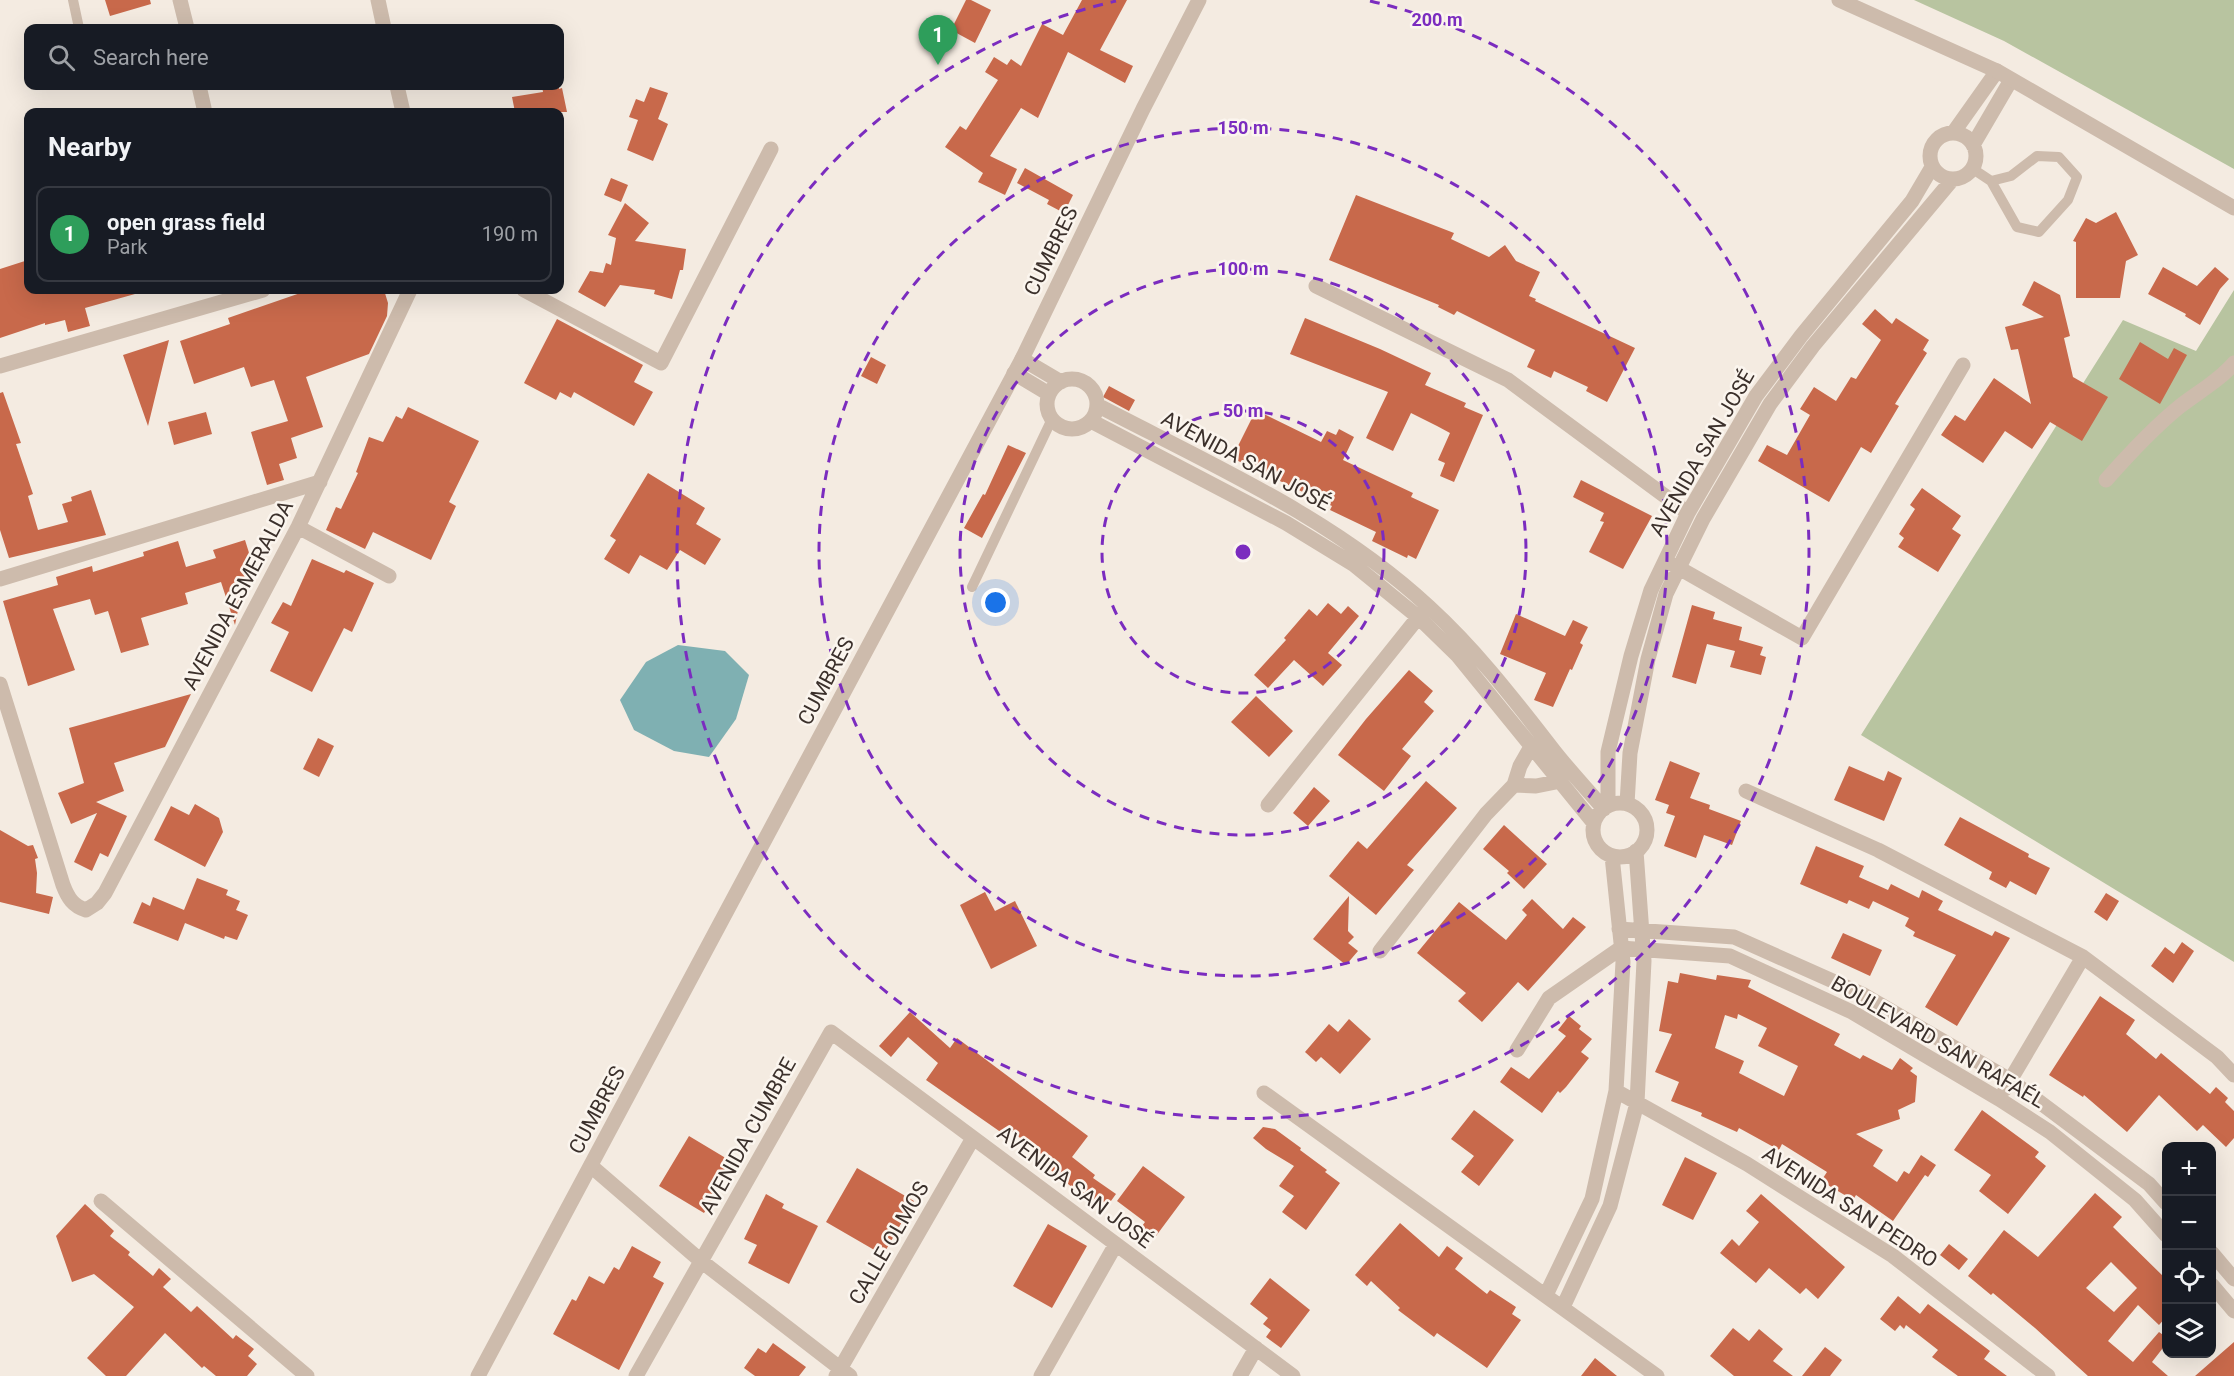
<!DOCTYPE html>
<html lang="en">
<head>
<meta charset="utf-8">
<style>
	:root { --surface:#171b24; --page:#242831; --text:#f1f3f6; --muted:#9ea1a6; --line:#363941; --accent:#92aeb2 }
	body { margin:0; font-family:Roboto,sans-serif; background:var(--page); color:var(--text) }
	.controls { position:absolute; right:18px; bottom:18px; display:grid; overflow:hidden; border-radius:12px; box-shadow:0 6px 24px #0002 }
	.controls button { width:54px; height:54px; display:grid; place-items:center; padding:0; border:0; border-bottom:2px solid var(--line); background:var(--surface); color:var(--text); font:30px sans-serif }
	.you { position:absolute; left:996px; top:603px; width:21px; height:21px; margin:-15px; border:4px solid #fff; border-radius:50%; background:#1a73e8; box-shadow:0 0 0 9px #1a73e833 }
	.badge { display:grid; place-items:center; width:39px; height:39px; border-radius:50%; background:var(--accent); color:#fff; font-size:20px; font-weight:700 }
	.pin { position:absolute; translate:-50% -50px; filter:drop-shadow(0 2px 3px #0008) }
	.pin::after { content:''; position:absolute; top:32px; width:21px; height:18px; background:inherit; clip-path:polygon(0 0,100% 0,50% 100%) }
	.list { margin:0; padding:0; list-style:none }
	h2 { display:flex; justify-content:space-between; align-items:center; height:78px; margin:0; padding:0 24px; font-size:26px }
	h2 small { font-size:20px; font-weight:400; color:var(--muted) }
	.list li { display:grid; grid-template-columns:39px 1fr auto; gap:18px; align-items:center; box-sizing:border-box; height:96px; margin:0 12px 12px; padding:0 12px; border:2px solid var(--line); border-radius:12px }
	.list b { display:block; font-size:22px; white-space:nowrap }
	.list p { margin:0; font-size:20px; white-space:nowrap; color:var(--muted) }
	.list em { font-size:20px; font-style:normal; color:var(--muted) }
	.icon { flex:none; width:33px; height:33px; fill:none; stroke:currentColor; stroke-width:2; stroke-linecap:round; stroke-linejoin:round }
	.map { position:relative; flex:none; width:2234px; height:1376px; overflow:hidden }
	.search { position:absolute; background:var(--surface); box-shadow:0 6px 24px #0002; left:24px; top:24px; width:540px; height:66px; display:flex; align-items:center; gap:15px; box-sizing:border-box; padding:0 21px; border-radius:12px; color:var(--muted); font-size:22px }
	.panel { position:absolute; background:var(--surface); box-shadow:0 6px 24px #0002; left:24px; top:108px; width:540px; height:186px; border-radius:12px }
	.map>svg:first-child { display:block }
</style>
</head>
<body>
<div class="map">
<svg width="2234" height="1376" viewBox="0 0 2234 1376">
	<rect width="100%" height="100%" fill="#f4ebe1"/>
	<path fill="#b8c4a0" d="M1914,0h320v169l-230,-128z
		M2234,290v672l-373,-227 262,-415 73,31z"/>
	<path fill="#7fb0b2" d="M678,645l47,6 24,24 -13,44 -27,38 -35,-6 -40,-21 -14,-30 26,-38z"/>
	<path fill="#c8694b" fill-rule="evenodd" d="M105,0h45l1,4 -41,12z
		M966,0h5l20,10 -16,33 -24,-13z
		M1082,0h45l-27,50 33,16 -8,17 -57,-31 -30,66 -17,-10 -31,48 27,13 -12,26 -27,-13 5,-9 -38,-26 15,-21 6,4 32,-50 -13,-8 9,-15 13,8 4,-6 10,7 21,-42 21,11z
		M542,86h17v3l3,-1 5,24h-52l-3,-15 31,-5z
		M650,87l18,6 -10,26 10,5 -15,37 -26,-11 11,-30 -9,-3 7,-18 8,3z
		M1025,168l48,27 -9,18 -17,-9 2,-4 -32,-17z
		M611,178l17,7 -7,17 -17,-7z
		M1356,195l98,38 -3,6 38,18 16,-12 11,16 24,11 -11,24 7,3 -1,2 100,47 -28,54 -21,-11 2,-4 -34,-16 -3,7 -24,-11 8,-17 -78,-39 -3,4 -16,-8 1,-2 -110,-45z
		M625,203l24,20 -14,18 51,8 -3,21h-3l-8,29 -18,-5 1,-4 -35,-5 -15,22 -27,-15 12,-21 13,2 3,-10 5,2 5,-27 -8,-3z
		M2116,212l22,43 -12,6 -6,37h-44v-56l-3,-1 13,-23 10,5z
		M28,260v30h107v4l-50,14 5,18 -22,6 -3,-12 -20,5v-2l-45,15v-69z
		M2163,267l34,19 18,-19 14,12 -9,10 -20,36 -15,-9 1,-2 -38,-20z
		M2034,281l26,14 10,41 -6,2 9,39 35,20 -26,44 -32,-19 -18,27 -27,-18 -22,32 -42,-28 14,-20 10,6 29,-43 37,26 -13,-55 -7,1 -6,-23 39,-10 -22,-12z
		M309,290h75l4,13 -1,13 -18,38 -63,23 17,50 -32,11 6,20 -18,6 5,16 -17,5 -16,-53 37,-11 -14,-41 -23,7 -7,-20 -50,17 -14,-43 50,-17 -2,-6z
		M1875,309l17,15 4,-6 33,22 -6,10 4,3 -32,51 4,2 -28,47 -10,-6 -32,55 -71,-41 9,-16 20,10 23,-40 -10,-6 14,-22 22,14 15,-24 5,2 25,-39 -19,-16z
		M1305,318l75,31 51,24 -6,12 41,18 -2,4 19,8 -29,67 -14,-6 5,-13 -7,-3 12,-27 -13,-7 -26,-13 -18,38 -27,-13 22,-46 -98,-38z
		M557,319l86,46 -9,17 19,10 -19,34 -60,-34 -3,6 -11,-6 -4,8 -32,-17z
		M169,340l-21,86 -25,-71z
		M2140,342l28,17 6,-11 13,7 -27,49 -41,-25z
		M871,357l15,8 -9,19 -16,-8z
		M1109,386l26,14 -6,11 -26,-14z
		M3,392l18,51 -5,1 17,50 -5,2 10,34 30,-8 -6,-18 10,-3 -1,-4 20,-7 15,45 -97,23 -9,-28v-137z
		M408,407l71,34 -30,61 7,4 -25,54 -58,-28 -8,17 -39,-19 10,-23 5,2 17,-36 -2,-1 13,-35 14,5 13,-26 6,3z
		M1256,410l65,32 6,-11 9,4 3,-6 15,8 -11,23 70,33 -2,4 28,13 -23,49 -8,-4 -1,3 -35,-17 4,-9 -46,-22 2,-4 -100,-48z
		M206,412l6,22 -38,11 -6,-23z
		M1008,445l18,8 -44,85 -18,-10 19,-34 2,1z
		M648,473l57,35 -9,16 25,15 -16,26 -25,-15 -13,20 -27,-15 -11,19 -25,-15 12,-19 -6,-4z
		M1581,480l71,36 -29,53 -34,-17 15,-30 -4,-1 4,-8 -31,-16z
		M1922,488l39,28 -9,13 9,6 -23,37 -40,-25 6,-9 -5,-4 16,-25 -5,-4z
		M245,540l10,32 -10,3 -10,50 -14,-43 -36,11 3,11 -47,14 8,27 -28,8 -13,-42 -13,4 -5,-16 -37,10 22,61 -47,16 -25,-85 55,-16 -2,-8 36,-11 1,6 51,-16 -1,-4 35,-11 8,26 30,-9 -3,-8z
		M312,559l32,14 2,-3 28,13 -22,49 -8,-4 -32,64 -42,-21 19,-39 -18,-9 12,-21 8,4z
		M1328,603l13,11 7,-8 11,10 -31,37 14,12 -19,21 -29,-26 -26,28 -14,-13 32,-35 -2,-2 25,-29 8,7z
		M1692,605l23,7 -2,7 29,8 -3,13 24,7 -3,8 6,2 -5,18 -31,-8 5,-16 -28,-7 -11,40 -24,-7z
		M1516,614l49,22 8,-16 15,7 -8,16 3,2 -11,25 -2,-1 -17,38 -19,-7 12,-27 -46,-19z
		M1409,670l24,21 -9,11 10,9 -32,38 9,7 -27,35 -46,-36 28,-36z
		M191,694l-26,53 -51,16 10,28 -28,11 31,14 -19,41 -8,-4 -8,18 -18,-9 23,-49 -26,11 -13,-31 26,-10 -15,-55z
		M1256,696l37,35 -24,26 -38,-35z
		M318,738l16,8 -15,31 -16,-8z
		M1670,761l30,12 -10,25 20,7 -1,4 32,12 -9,24 -28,-10 -8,23 -32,-12 11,-30 -9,-3 3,-8 -14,-5z
		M1849,766l35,15 4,-10 14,7 -18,43 -50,-21z
		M1426,781l31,27 -50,57 7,5 -38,45 -47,-39 29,-35 9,8z
		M1314,787l16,14 -22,25 -15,-13z
		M195,804l24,14 4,14 -18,35 -51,-27 17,-34 18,9z
		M1960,817l69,37 -1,3 22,11 -14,27 -26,-14 -4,7 -17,-9 3,-7 -48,-27z
		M1504,825l43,39 -23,25 -17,-16 2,-2 -26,-22z
		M0,830l28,16 5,-1 5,13 -3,1 2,14 -1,20 17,4 -4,17 -49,-12z
		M1816,846l48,20 -5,11 29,13 3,-6 28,14 3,-8 21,11 -5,9 54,26 3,-5 15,7 -53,88 -32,-19 31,-52 -43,-19 2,-4 -10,-6 4,-8 -36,-17 -4,8 -20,-9 -2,4 -47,-20z
		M197,878l31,12 -2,5 14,6 -4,9 12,5 -11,25 -12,-4 -1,3 -39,-16 -7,18 -45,-18 9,-21 8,4 3,-9 31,13z
		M985,892l10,19 20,-10 22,45 -46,23 -31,-64z
		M2106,893l13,8 -12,20 -13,-9z
		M1349,896l-1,35 6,6 -6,6 10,8 -12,14 -33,-26z
		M1532,899l31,30 10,-12 13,10 -58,64 -10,-9 -36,40 -24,-21 8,-8 -49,-40 42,-51 47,38 21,-25 -5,-5z
		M1843,933l39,17 -12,26 -39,-18z
		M2182,942l12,9 -21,32 -22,-17 14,-19 9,7z
		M1680,973l36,7 1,-5 34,5 -3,7 92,47 -6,11 26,14 3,-4 29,15 8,-12 13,10 -3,3 7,5 -2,26 -17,8 2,9 -44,15 27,16 -10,16 24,16 7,-11 5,3 12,-19 15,10 -8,12 -3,-2 -32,46 -37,-26 -3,5 -32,-19 6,-9 -45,-28 -3,6 -40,-22 -2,4 -36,-16 1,-3 -31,-12 8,-19 -24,-10 17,-38 -13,-3 9,-50 10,2zM1738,1014l29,14 -9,18 40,20 -14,30 -45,-23 5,-12 -29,-13 10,-33 12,4z
		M2100,996l35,24 -9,14 30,25 5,-6 49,41 6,-7 12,11 -3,4 9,9v27l-8,9 -23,-22 -6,6 -38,-36 -32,37 -43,-37 -1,2 -34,-22z
		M910,1012l40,36 7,-10 131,98 -16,21 23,18 -2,3 23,16 -13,18 -26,-18 1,-2 -41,-33 4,-5 -35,-27 -4,6 -76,-53 12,-17 -30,-26 -17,20 -12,-11z
		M1569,1016l12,10 -2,3 13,10 -11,13 8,6 -23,29 -6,6 -2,-2 -16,22 -42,-31 11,-15 18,12 37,-43 -8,-6z
		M1349,1019l22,20 -31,35 -19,-17 -5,5 -11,-10 24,-28 9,8z
		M1474,1110l40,30 -35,46 -18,-14 13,-16 -23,-17z
		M1982,1110l57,42 -4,5 11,9 -38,48 -29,-23 12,-16 -37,-25z
		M1263,1127l12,2 26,19 -1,2 27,20 -2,2 15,11 -34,47 -24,-18 12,-16 -15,-10 15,-20 -28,-17 -13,-11z
		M689,1136l45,27 -30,50 -45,-27z
		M1685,1157l32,16 -24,47 -31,-15z
		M1143,1166l42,31 -32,43 -13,-11 5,-7 -28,-21z
		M857,1168l57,33 -31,54 -57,-33z
		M2095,1193l27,24 -9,10 53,52v38l-7,8 -21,-20 -30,36 25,21 26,-30 7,5v7l-14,18 16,14h-80l-53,-48 -42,-35 -2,2 -23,-19 36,-46 34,27zM2111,1262l26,26 -23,24 -28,-24z
		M766,1194l18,10 -2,4 36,18 -29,58 -41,-21 9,-18 -13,-6z
		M1761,1194l84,73 -27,32 -12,-11 -6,6 -31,-26 -13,15 -36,-30 12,-14 7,7 20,-24 -13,-11z
		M85,1204l29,27 -4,5 20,16 -2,3 25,21 6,-8 12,11 -8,8 28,25 6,-6 36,33 3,-4 18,14 -6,7 9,8 -10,12h-31l-12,-10 -2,2 -37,-35 -39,43h-20l-19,-18 47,-51 -40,-33 -22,8 -16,-46z
		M1400,1223l39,34 8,-11 16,12 -8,11 32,25 3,-4 26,17 -4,7 9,6 -34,48 -50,-35 -3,4 -36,-27 2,-2 -29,-27 -4,5 -12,-11z
		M1048,1224l39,22 -35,62 -39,-22z
		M1949,1244l19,15 -9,11 -19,-15z
		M632,1246l29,16 -8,15 11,6 -45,87 -66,-36 19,-35 4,2 13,-25 15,8 10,-17 5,3z
		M1270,1278l40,32 -29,38 -15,-11 5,-7 -8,-6 5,-6 -18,-14z
		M1898,1296l22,18 8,-10 62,47 -6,8 23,17h-49l-26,-19 6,-7 -32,-25 -2,4 -4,-4 -5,6 -15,-12z
		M1733,1328l16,13 10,-12 24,20 -10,12 20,15h-59l-24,-20z
		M2234,1342v34h-39z
		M773,1343l33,24 -7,9h-44l-11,-8 14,-20 8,5z
		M1825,1347l17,13 -12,16h-28z
		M1595,1358l22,18h-36z"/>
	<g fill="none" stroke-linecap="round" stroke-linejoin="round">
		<path stroke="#cdbbac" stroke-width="10" d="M73,0l6,28
			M1973,169l18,12 26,46 22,5 29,-32 9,-23 -18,-20 -22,-1 -26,20 -20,5
			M972,587l80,-168"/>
		<path stroke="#cdbbac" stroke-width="15" d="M180,0l7,28
			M378,0l6,28
			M199,86l5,22
			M397,86l6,26
			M1930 156a23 23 0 1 1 46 0a23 23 0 1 1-46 0Z
			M1953,133l44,-62
			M1973,145l38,-65
			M1316,286l192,94 180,133
			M524,290l137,73 110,-214
			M1022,359l39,23
			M0,366l263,-76
			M1014,373l35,21
			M1047 404a25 25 0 1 1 50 0a25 25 0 1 1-50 0Z
			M1097,405c115,60 236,113 332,202 47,43 83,90 122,140 16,21 35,41 53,62
			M1091,421l195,102 67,41 65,53 40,39 135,166
			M2106,480c23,-26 46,-51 73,-73 19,-15 40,-26 55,-44
			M298,527l91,49
			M1670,563l132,75 161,-273
			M0,579l320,-97
			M0,684l63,201c5,13 10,21 23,25l11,-7 8,-10 193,-366 112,-237
			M1514,785l22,1 25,-5
			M1746,791l132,59 205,107 134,100 17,18
			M1593 830a27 27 0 1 1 54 0a27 27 0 1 1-54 0Z
			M1627,804l3,-51 18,-94 18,-65 37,-75 67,-115 43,-58 139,-166
			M1268,805l156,-195
			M1608,805v-53l23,-96 20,-66 37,-77 68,-117 45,-60 111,-135 20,-34
			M1619,929l115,8 128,57 148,86 139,104 17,19
			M1380,951l106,-137 28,-29 6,-19 12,-21
			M1517,1050l32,-52 72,-50 109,8 122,56 147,87 51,33 85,68 31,35
			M2005,1089l78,-132
			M1616,1091l131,73 146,92 155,120
			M1264,1093l393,283
			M591,1166l110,95 149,115
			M101,1201l206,175
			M2212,1253l22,26
			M2212,1285l22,26
			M1546,1295l46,-96 24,-108 7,-129 -11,-106
			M1563,1307l47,-101 27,-103 7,-142 -8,-110
			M636,1376l195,-344 462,344
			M836,1376l137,-238
			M1041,1376l75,-132
			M1240,1376l16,-28"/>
		<path stroke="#cdbbac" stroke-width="15" d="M1839,0l158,71 237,137
			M478,1376l544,-1017 121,-250 56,-109"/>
	</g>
	<g fill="none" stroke="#7b2cbf" stroke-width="3" stroke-dasharray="10 8">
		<circle cx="1243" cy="552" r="141"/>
		<circle cx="1243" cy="552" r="283"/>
		<circle cx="1243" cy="552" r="424"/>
		<path d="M1370 1A566 566 0 1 1 1116 1"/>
	</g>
	<g text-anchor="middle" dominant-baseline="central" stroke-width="5" stroke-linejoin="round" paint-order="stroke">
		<g font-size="21" fill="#3b302b" stroke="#fbf5ee">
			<text transform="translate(1051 251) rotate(-64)">CUMBRES</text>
			<text transform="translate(1702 453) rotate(-60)">AVENIDA SAN JOSÉ</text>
			<text transform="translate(1246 461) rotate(28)">AVENIDA SAN JOSÉ</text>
			<text transform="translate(238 595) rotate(-62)">AVENIDA ESMERALDA</text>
			<text transform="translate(826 681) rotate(-62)">CUMBRES</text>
			<text transform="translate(1938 1042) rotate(30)">BOULEVARD SAN RAFAÉL</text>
			<text transform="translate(597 1110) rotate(-62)">CUMBRES</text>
			<text transform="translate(748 1136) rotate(-61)">AVENIDA CUMBRE</text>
			<text transform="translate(1075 1187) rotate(37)">AVENIDA SAN JOSÉ</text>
			<text transform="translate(1850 1207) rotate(33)">AVENIDA SAN PEDRO</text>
			<text transform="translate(889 1243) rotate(-60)">CALLE OLMOS</text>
		</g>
	</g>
	<circle cx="1243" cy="552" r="9" fill="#7b2cbf" stroke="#fbf5ee" stroke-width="3"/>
	<g font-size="18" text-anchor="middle" font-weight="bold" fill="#7b2cbf" stroke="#fbf5ee" stroke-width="5" stroke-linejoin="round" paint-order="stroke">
		<text x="1437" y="26">200 m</text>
		<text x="1243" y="134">150 m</text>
		<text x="1243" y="275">100 m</text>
		<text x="1243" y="417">50 m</text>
	</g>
</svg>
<div class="controls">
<button>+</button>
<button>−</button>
<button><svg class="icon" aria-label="locate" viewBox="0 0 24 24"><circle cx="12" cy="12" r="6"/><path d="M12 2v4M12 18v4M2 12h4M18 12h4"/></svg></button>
<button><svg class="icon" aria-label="layers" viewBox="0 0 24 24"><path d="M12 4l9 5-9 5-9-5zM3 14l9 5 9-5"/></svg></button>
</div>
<div class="you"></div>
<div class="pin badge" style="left:938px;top:65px;background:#2e9e5b">1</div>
<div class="search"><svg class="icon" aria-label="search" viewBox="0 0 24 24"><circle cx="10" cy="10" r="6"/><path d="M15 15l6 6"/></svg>Search here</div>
<section class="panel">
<h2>Nearby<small></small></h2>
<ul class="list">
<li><span class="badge" style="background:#2e9e5b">1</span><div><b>open grass field</b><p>Park</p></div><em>190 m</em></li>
</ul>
</section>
</div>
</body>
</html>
